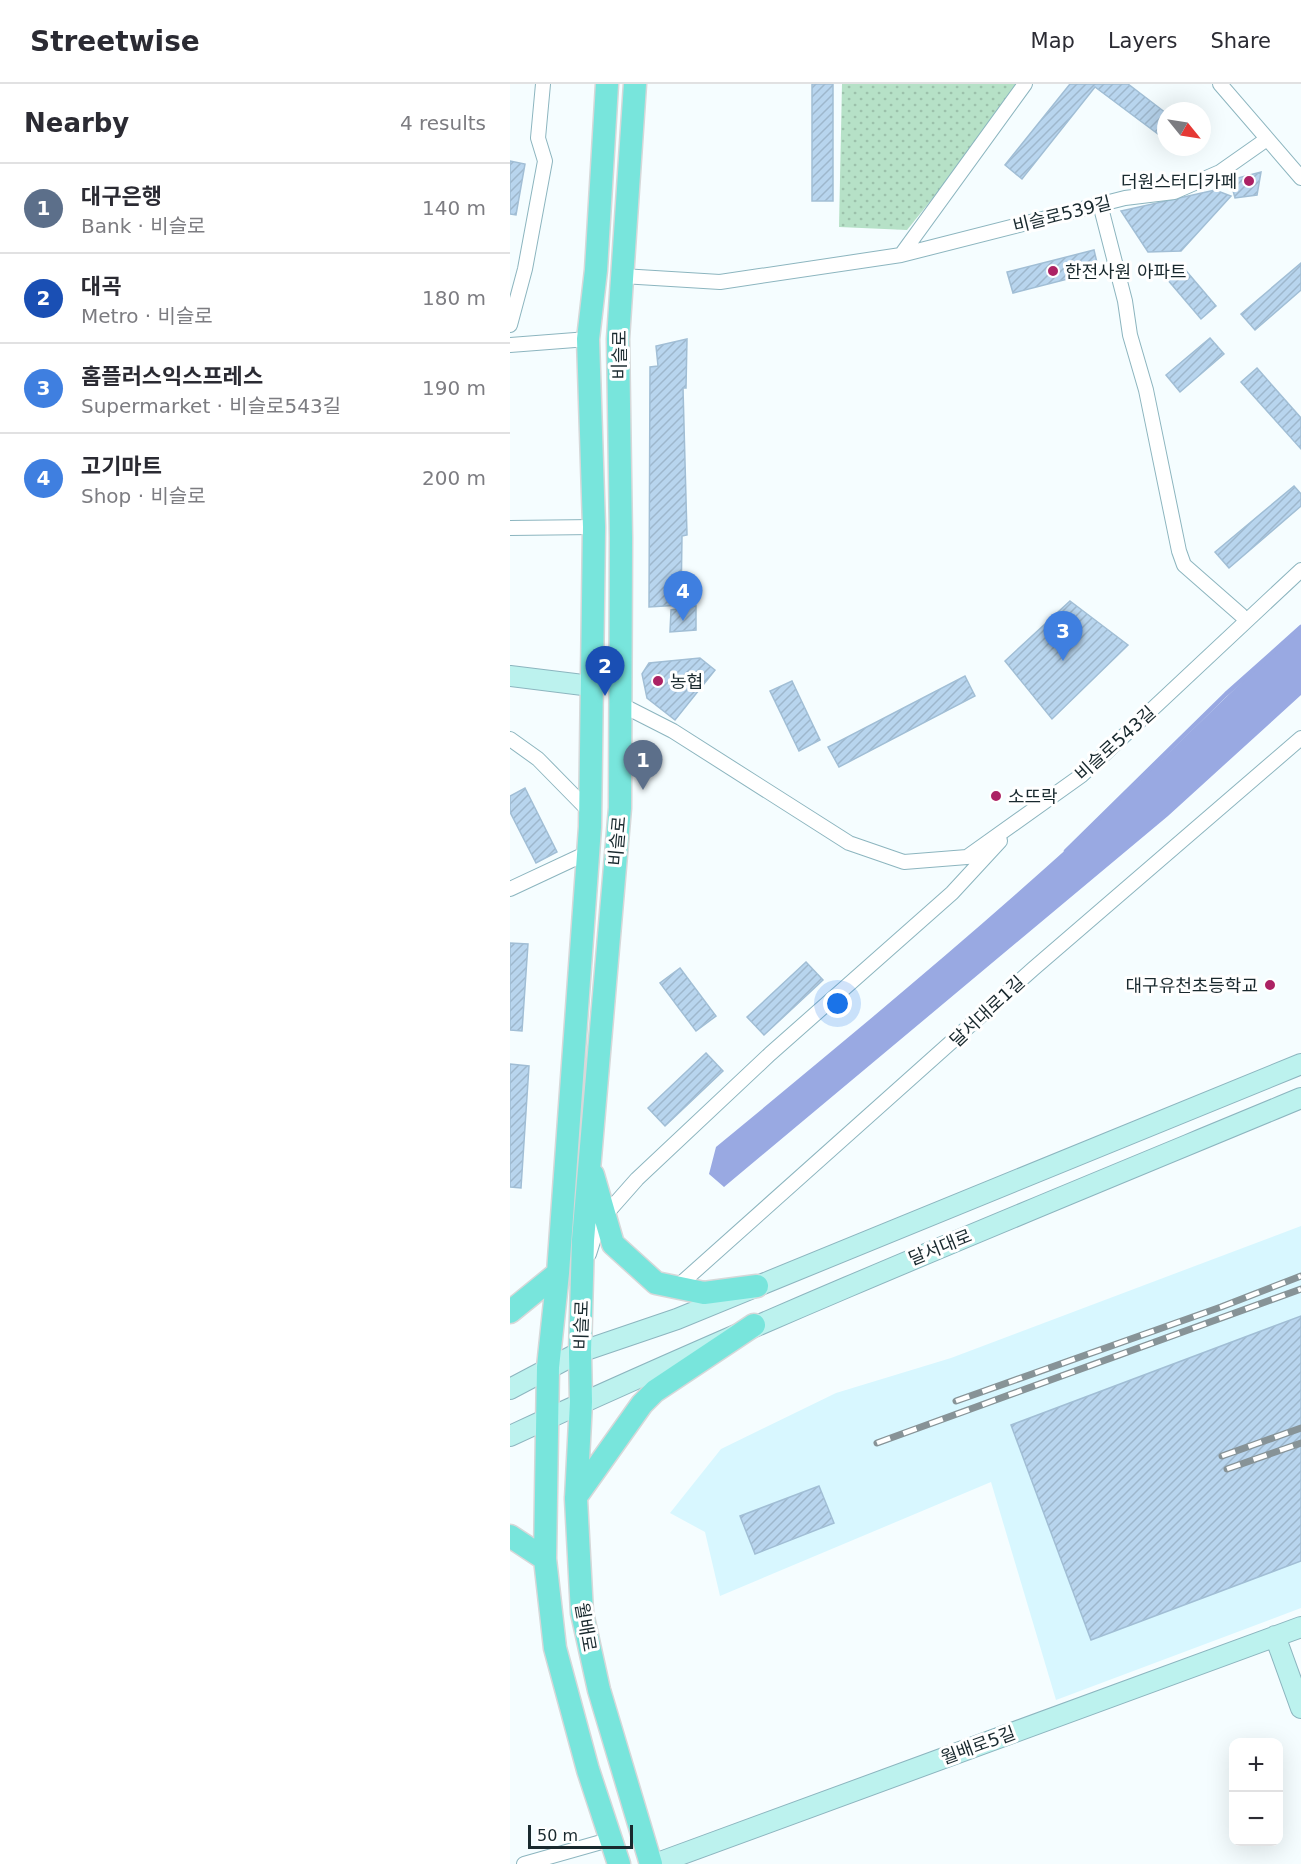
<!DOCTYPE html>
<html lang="en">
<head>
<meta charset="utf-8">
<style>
	:root { --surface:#fff; --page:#f2f2f3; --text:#2b2b33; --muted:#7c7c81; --line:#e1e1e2; --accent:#ac2264 }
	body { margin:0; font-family:"DejaVu Sans","Noto Sans KR",sans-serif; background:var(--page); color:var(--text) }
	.controls { position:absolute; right:18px; bottom:18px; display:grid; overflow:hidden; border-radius:12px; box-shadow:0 6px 24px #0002 }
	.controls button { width:54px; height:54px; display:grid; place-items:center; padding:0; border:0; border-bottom:2px solid var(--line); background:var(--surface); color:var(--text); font:30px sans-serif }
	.compass { position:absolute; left:647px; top:18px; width:54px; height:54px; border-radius:50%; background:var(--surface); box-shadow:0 6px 24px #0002; rotate:120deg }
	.scale { position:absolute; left:18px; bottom:15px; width:105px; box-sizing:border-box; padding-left:6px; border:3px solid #19292e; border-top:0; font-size:16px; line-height:21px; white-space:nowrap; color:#19292e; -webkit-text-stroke:4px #fff; paint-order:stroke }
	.you { position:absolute; left:328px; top:920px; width:21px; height:21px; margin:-15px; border:4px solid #fff; border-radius:50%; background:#1a73e8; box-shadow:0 0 0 9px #1a73e833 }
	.badge { display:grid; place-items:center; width:39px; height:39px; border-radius:50%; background:var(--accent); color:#fff; font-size:20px; font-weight:700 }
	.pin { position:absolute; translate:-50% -50px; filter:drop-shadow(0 2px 3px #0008) }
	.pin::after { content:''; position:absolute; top:32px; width:21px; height:18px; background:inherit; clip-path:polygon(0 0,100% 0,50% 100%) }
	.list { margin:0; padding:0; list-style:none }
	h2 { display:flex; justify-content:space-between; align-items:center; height:78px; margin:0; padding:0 24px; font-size:26px }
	h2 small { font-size:20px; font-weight:400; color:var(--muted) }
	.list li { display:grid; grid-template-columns:39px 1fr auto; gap:18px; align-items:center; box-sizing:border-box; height:90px; padding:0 24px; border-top:2px solid var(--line) }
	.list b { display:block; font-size:22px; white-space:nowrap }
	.list p { margin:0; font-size:20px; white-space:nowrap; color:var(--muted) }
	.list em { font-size:20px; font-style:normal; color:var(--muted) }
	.map { position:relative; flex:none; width:791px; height:1780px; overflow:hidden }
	header { display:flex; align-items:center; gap:36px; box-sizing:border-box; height:84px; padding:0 30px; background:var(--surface); border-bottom:2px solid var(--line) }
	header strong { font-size:28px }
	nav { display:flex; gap:33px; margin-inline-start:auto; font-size:21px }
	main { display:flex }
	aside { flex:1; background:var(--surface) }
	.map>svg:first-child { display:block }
</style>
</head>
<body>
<header>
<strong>Streetwise</strong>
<nav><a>Map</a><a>Layers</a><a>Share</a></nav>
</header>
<main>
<aside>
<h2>Nearby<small>4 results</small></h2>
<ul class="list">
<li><span class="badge" style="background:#5c6f8a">1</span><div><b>대구은행</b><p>Bank · 비슬로</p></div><em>140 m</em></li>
<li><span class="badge" style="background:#1a4fb4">2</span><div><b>대곡</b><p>Metro · 비슬로</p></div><em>180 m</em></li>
<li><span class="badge" style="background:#3f7fe0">3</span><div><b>홈플러스익스프레스</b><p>Supermarket · 비슬로543길</p></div><em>190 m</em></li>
<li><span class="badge" style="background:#3f7fe0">4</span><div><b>고기마트</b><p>Shop · 비슬로</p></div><em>200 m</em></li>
</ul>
</aside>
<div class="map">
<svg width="791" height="1780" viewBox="0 0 791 1780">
	<defs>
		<pattern id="park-dots" width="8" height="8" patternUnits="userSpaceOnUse" patternTransform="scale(1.5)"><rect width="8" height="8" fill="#b6e1c7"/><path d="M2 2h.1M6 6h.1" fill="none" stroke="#9cc1ab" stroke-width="1.8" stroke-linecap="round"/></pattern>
		<pattern id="building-hatch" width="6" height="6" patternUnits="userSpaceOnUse" patternTransform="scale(1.5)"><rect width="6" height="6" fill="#b8d5ee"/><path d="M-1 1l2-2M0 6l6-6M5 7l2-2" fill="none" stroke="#9eb7cc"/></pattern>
	</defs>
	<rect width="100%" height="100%" fill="#f5fdff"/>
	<path fill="#d8f7ff" d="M791,1142v382l-245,92 -65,-218 -271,114 -15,-64 -35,-19 51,-64 115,-56 115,-35z"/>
	<path fill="url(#park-dots)" d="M332,0h183l-118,146 -68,-3z"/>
	<path fill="#99a9e2" d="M791,543v68l-133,121 -444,371 -15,-13 7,-27c120,-99 240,-198 355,-302 79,-71 151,-147 230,-218z"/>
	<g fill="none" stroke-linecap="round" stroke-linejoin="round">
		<path stroke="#99a9e2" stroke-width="4.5" d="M556,767l160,-157 75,-67"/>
	</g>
	<path fill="url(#building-hatch)" stroke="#a1bed5" stroke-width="1.5" d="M302,0h21v117h-21z
		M560,0h58l38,29v27l-71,-53 -73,92 -17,-14z
		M0,77l15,3 -9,51 -6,-1z
		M751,88l-4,23 -22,3 -5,-18z
		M705,106l16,6 -50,55 -33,1 -27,-41z
		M584,166l5,21 -86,22 -6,-21z
		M791,179v27l-46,40 -14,-16z
		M672,182l34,40 -15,13 -34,-40z
		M700,254l14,16 -44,38 -14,-17z
		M177,255l-1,49h-3l4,147 -5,1 -1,69 -32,2 1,-240 8,-1 -2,-20z
		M747,284l44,50v31l-60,-67z
		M784,402l7,8v12l-72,62 -14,-16z
		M560,517l58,44 -76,74 -47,-58z
		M186,522v24l-26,2 1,-22z
		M190,574l15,12 -40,50 -28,-22 -5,-24 7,-11z
		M455,592l10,20 -136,71 -11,-20z
		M282,597l28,59 -21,11 -29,-60z
		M15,704l32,64 -21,11 -26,-51v-16z
		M0,859l18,1 -6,87 -12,-1z
		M296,878l17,18 -59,55 -17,-18z
		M170,884l36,48 -20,15 -36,-48z
		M196,969l17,18 -58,55 -17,-18z
		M0,980l19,2 -8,122 -11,-1z
		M791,1232v245l-210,79 -80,-215z
		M309,1402l15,37 -79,31 -15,-38z"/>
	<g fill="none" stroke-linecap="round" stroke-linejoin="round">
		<defs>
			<path id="street" d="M710,0l81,94
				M590,120l25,97 5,34 16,55 33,161 5,14 57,50
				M391,171l124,-171
				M112,192l98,6 181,-27 224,-57 49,-6 46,-20 47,-33
				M0,241l15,-56 20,-108 -7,-23 5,-54
				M0,261l78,-6
				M0,444l84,-1
				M108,619l55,28 176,112 55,19 63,-5 115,-82 219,-205
				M0,655l28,20 52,53
				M0,805l77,-36
				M79,1170l10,-32 38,-43 133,-125 182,-161 48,-52
				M167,1203l356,-318 268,-231
				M14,1780l88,-25"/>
			<path id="secondary" d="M0,592l81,10
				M0,1305l70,-37 97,-33 624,-255
				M0,1352c260,-120 526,-228 791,-338
				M765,1552l26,72
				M145,1780l646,-237"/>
			<path id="primary" d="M97,0l-11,186 -8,69 6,188 -4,300 -32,446 -10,94 -3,192 10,89 33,122 31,94
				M125,0l-17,255 3,199 -1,270 -37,432 -3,112 1,50 -5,97 6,114 17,77 52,174
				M83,1091l20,69 43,39 48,10 53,-7
				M0,1228l48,-39
				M66,1413l66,-93 13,-13 99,-66
				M0,1452l35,23"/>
		</defs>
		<use href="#street" stroke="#8cb5bf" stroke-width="16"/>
		<use href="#secondary" stroke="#8cb5bf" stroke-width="22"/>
		<use href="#primary" stroke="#d6d8d9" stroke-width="25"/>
		<use href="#street" stroke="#fff" stroke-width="14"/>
		<use href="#secondary" stroke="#bcf2ee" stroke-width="20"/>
		<use href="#primary" stroke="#78e5dc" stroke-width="22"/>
		<defs>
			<path id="rail" d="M446,1317l265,-94 80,-31
				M367,1359l424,-154
				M712,1372l79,-28
				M717,1385l74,-26"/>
		</defs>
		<use href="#rail" stroke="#879397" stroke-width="7"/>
		<use href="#rail" stroke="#fff" stroke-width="4.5" stroke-dasharray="14" stroke-linecap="butt"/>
	</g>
	<g fill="#ac2264" stroke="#fff" stroke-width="2">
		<circle cx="739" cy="97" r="6"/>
		<circle cx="543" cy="187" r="6"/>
		<circle cx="148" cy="597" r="6"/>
		<circle cx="486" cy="712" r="6"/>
		<circle cx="760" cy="901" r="6"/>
	</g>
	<g text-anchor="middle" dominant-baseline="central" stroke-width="6" stroke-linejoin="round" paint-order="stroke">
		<g font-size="18" fill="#19292e" stroke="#fff" text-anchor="start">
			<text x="727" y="97" text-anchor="end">더원스터디카페</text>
			<text x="555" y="187">한전사원 아파트</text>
			<text x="160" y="597">농협</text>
			<text x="498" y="712">소뜨락</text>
			<text x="748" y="901" text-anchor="end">대구유천초등학교</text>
		</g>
		<g font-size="18" fill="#19292e" stroke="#fff">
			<text transform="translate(552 130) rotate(-14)">비슬로539길</text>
			<text transform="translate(109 271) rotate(-90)">비슬로</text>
			<text transform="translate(605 659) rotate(-42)">비슬로543길</text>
			<text transform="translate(107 757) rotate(-85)">비슬로</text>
			<text transform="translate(477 927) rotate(-43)">달서대로1길</text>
			<text transform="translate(430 1163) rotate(-22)">달서대로</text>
			<text transform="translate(71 1241) rotate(-88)">비슬로</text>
			<text transform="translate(76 1543) rotate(80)">월배로</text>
			<text transform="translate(468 1661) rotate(-20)">월배로5길</text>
		</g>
	</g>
</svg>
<div class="controls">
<button>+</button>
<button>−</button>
</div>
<svg class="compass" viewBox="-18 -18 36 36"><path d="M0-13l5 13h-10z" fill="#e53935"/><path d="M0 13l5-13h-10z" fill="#7c7c81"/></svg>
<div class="scale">50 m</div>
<div class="you"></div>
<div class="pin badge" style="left:133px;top:706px;background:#5c6f8a">1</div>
<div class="pin badge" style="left:95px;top:612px;background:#1a4fb4">2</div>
<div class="pin badge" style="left:553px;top:577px;background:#3f7fe0">3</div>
<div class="pin badge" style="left:173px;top:537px;background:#3f7fe0">4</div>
</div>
</main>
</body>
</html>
